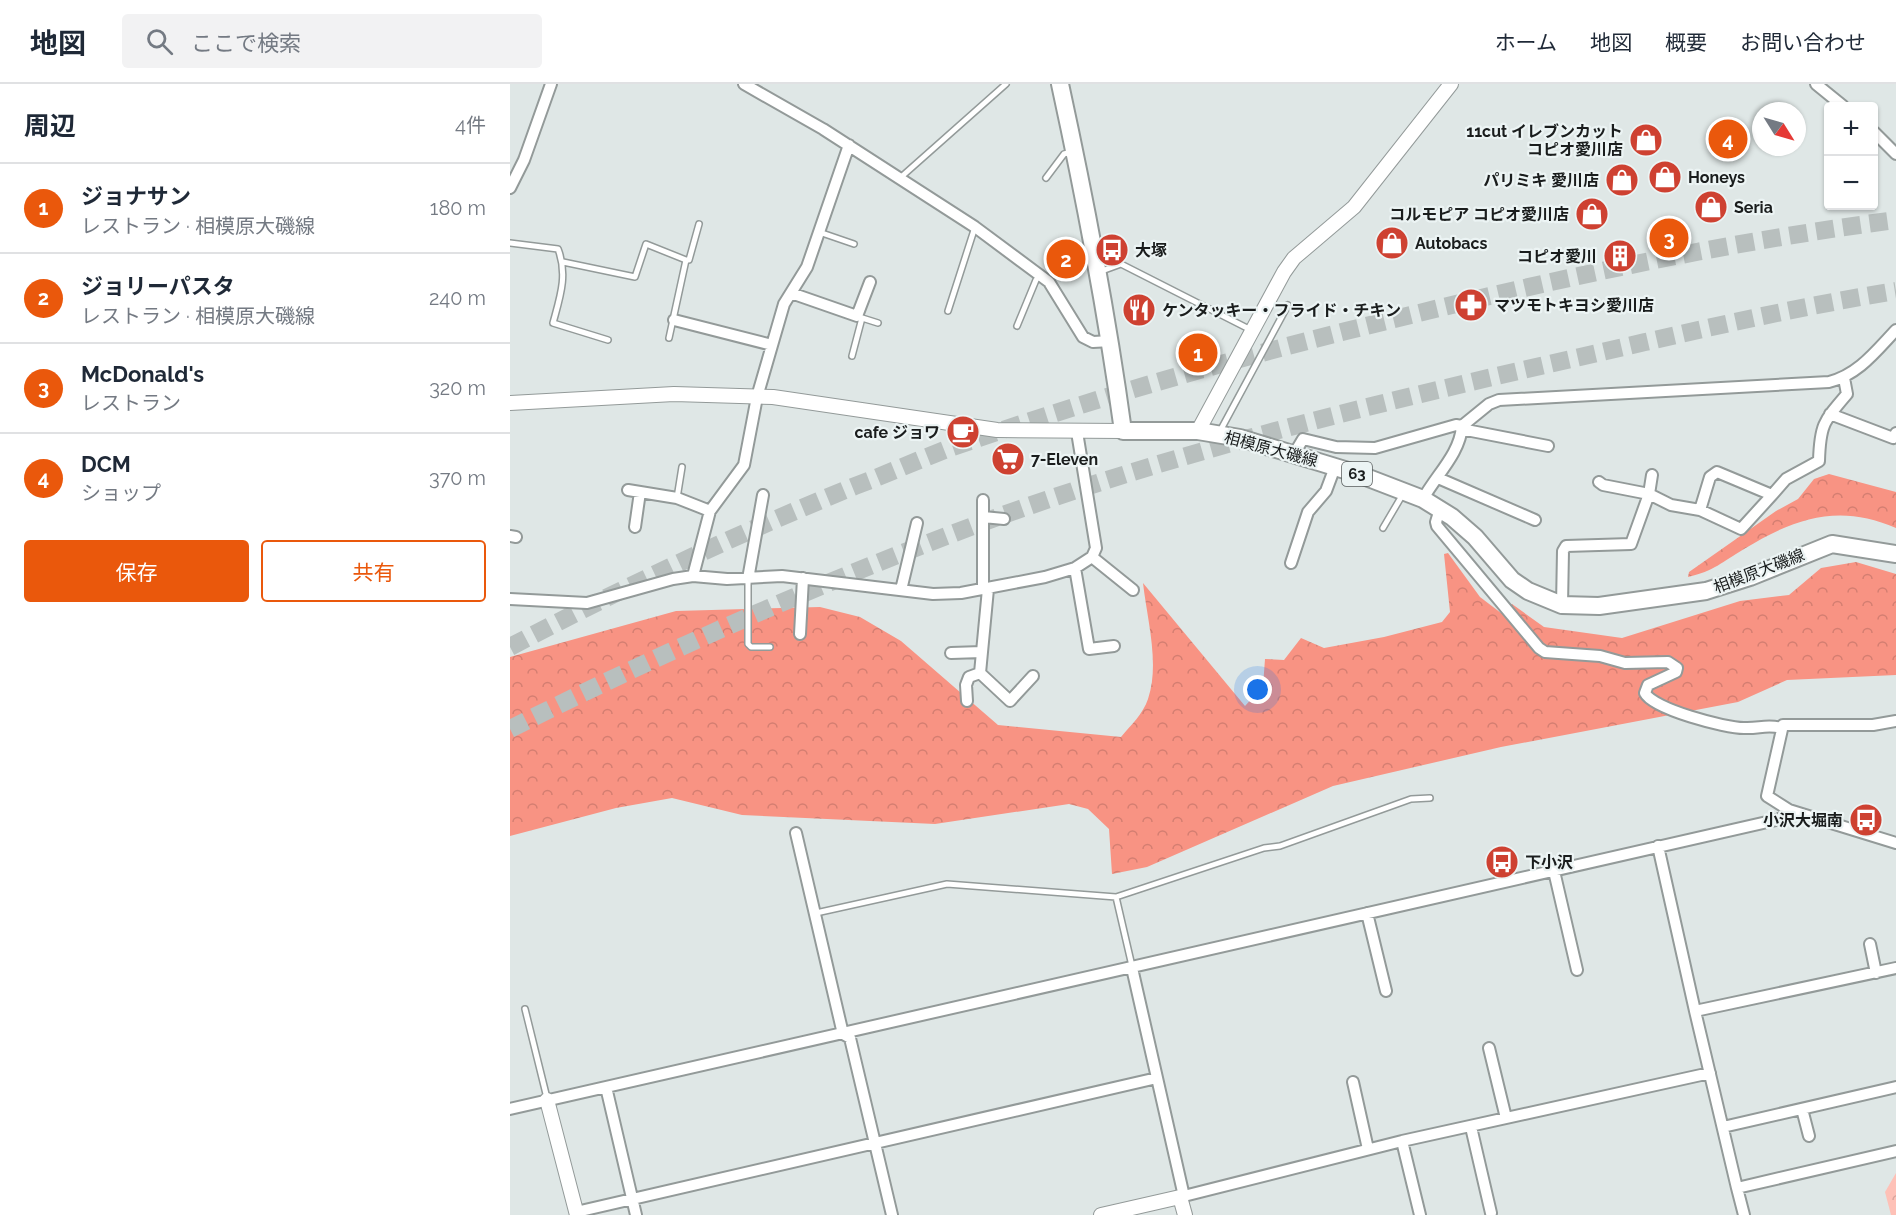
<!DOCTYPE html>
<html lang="ja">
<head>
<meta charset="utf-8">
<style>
	:root { --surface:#fff; --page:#f2f2f3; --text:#1f2937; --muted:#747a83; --line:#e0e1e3; --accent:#ea580c }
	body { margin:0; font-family:Raleway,"Noto Sans JP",sans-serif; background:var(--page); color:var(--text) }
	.controls { position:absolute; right:18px; top:18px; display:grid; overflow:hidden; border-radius:6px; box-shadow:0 2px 4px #0004 }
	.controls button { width:54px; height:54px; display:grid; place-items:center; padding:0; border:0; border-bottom:2px solid var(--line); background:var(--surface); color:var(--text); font:30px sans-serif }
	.compass { position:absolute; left:1242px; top:18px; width:54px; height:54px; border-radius:50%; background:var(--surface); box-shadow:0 2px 4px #0004; rotate:127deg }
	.you { position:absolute; left:748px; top:606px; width:21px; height:21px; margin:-15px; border:4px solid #fff; border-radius:50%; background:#1a73e8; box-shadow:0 0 0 9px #1a73e833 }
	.badge { display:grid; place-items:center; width:39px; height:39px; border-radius:50%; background:var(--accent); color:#fff; font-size:20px; font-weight:700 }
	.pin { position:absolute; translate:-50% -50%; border:3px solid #fff; box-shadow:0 2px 6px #0006 }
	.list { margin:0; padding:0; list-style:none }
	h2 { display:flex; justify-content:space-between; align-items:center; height:78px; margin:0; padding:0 24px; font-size:26px }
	h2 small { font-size:20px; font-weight:400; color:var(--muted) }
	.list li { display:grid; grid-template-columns:39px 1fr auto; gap:18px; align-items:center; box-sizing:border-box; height:90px; padding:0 24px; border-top:2px solid var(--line) }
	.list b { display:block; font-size:22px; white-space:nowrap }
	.list p { margin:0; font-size:20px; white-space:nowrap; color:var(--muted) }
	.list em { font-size:20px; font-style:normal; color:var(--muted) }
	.actions { display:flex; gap:12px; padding:18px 24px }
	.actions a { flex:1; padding:14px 0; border:2px solid var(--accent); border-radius:6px; text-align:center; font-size:21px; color:var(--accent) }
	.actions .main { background:var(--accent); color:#fff }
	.icon { flex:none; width:33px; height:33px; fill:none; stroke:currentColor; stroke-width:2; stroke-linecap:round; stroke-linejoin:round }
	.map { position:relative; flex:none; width:1386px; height:1131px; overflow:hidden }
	header { display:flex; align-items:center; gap:36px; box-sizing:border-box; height:84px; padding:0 30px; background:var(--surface); border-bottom:2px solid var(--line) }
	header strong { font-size:28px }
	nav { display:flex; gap:33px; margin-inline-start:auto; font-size:21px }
	.search { width:420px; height:54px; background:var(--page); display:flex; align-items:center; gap:15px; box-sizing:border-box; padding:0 21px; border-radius:6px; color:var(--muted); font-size:22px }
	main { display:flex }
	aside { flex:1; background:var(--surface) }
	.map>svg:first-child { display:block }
</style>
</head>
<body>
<header>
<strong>地図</strong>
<div class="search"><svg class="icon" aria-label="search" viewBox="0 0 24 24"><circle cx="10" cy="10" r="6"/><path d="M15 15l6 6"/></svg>ここで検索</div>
<nav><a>ホーム</a><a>地図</a><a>概要</a><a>お問い合わせ</a></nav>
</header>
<main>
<aside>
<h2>周辺<small>4件</small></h2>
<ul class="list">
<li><span class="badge">1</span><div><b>ジョナサン</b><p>レストラン · 相模原大磯線</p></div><em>180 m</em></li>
<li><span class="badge">2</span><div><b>ジョリーパスタ</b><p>レストラン · 相模原大磯線</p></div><em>240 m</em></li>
<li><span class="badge">3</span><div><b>McDonald's</b><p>レストラン</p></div><em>320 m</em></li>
<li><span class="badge">4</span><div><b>DCM</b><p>ショップ</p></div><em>370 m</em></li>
</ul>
<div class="actions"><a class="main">保存</a><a>共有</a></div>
</aside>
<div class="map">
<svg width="1386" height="1131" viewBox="0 0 1386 1131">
	<defs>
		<pattern id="forest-crowns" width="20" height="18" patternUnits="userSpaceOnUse" patternTransform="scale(1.5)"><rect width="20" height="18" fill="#f89383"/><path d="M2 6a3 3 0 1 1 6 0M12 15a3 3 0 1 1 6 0" fill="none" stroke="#d47e71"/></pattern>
		<pattern id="park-crowns" width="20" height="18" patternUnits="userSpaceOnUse" patternTransform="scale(1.5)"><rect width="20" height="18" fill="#fec1b7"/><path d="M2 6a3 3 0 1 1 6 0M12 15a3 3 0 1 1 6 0" fill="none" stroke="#d9a59d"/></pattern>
	</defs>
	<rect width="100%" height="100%" fill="#dfe7e6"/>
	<path fill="url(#forest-crowns)" d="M1319,390l67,18v36c-57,-25 -101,-10 -152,21 -22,13 -30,22 -56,28l1,-5 87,-61 22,-12 16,-20z
		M938,469l32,44 21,16 11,-9 32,23 78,11 118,-37 49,-6 32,-27 35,-6 40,12v101l-109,5 -49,22 -237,45 -168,39 -186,81 -35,7 -3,-45 -21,-20 -19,-5 -134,20 -193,-9 -70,-17 -56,10 -106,28v-179l166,-46 144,-4 40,10 41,24 97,84 123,12c10,-12 22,-23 27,-38 12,-35 -1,-80 -5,-116l102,123 18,-20 2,-27 19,1 17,-22 23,10 60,-11 58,-15 8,-10 -6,-58z"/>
	<path fill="url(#park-crowns)" d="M1386,1089v42h-5l-6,-23z"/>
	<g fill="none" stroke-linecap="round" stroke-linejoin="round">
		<path stroke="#b8bfbe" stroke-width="18" stroke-dasharray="18 9" stroke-linecap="butt" d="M0,563c112,-59 227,-113 345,-161 32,-12 63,-26 95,-38 152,-53 308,-96 465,-134 158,-39 319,-73 481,-94
			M0,645c151,-76 305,-144 463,-203 197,-73 403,-123 607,-169 105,-24 210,-49 316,-66"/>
		<defs>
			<path id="lane" d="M390,94l106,-94
				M536,94l18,-24 7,-2
				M309,148l35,12
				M0,159l48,6c10,26 2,48 -5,74l55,17
				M53,178l72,15 11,-33 40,16
				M589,188l22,-8 130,66
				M438,227l27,-84
				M349,233l19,6
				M507,242l19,-46 5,-6
				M159,254l17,-78h3l10,-36
				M342,272l10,-38
				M709,349l69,-128
				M167,414l5,-31
				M873,444l20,-34
				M238,495v65l3,3h19
				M606,813l16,69
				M306,829l131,-29 169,13 148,-49 16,-2 131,-47 19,-1
				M15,925l22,89"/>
			<path id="street" d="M234,0l79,45 152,98 74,55 34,55 10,5 18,-1
				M1306,0l27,22
				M1364,48l22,22
				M0,104l14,-28 27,-76
				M281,209l66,23 13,-34
				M164,236l98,25
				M1320,330l63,24 3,-5
				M951,345l87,17
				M784,370l9,-15 33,8 39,1 81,-23 6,1 27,-22 10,-4 330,-18c29,-7 47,-31 67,-52
				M928,394l97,42
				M1089,398l4,3 46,9 3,-19
				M118,406l49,8 33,13
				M1262,411l14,-16 33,-18c1,-37 5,-40 28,-67l-3,-16
				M913,415c13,-24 37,-45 39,-73
				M473,416v89
				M930,425l-4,13 1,4 102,122 6,4 55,4 25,7 43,-1 9,6 -1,4 -28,13 -3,8c8,16 80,35 99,35 14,1 23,-4 37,0
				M473,433l21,2
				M125,443l5,-35
				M0,452l6,1
				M582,473l41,33
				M781,479l17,-51 18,-21 9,-24
				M565,484l14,81 25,-3
				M183,492l17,-65 34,-46 13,-68 27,-93 23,-37 42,-122
				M238,495l15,-84
				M478,505l-8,84 30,28 23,-25
				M391,506l16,-67
				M0,515l77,4 86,-24 20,-3 34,3 55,-3 151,18 28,-1 84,-16 30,-9 17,-11 4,-9 -19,-116
				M1052,521l1,-54 3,-5 65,-2 18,-50 22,11 29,5 41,19 31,-34 -55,-23 -7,5 -10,33
				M290,550l3,-56
				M441,569l31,-1
				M457,617l-1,-16 3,-8 11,-4
				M1279,726l-22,-14 16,-71h90l23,-4
				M286,749l47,201 7,4 42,177
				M1148,762l37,165
				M1044,787l23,99
				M857,829l19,78
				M1360,860l6,29
				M622,884l51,224 -3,5
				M1386,884l-201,43 42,177 159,-37
				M979,964l17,70
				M843,998l15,67
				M96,1003l30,128
				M0,1025l1270,-290 9,-9 107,33
				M1292,1025l7,27
				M961,1043l20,86
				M1213,1043l173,-40
				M892,1057l18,74
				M1227,1104l7,27
				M670,1113l222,-56 308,-68
				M66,1128l581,-134"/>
			<path id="secondary" d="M0,319l164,-9 99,3 224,33 126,1
				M688,347l86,-159 10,-14 60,-51 97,-123
				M37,1016l30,115
				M591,1131l79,-18 5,18"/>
			<path id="primary" d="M550,0c25,115 47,230 63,347h75l42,7 118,36 65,25 29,18 23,20 37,43 16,11 34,14 37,1 107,-15 44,-14 82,-33 64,10"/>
		</defs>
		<use href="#lane" stroke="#939a99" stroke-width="8"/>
		<use href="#street" stroke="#939a99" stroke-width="14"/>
		<use href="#secondary" stroke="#939a99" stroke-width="16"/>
		<use href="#primary" stroke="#939a99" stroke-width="20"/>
		<use href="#lane" stroke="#fff" stroke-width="5"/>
		<use href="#street" stroke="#fff" stroke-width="10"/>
		<use href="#secondary" stroke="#fff" stroke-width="14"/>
		<use href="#primary" stroke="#fff" stroke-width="16"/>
	</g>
	<defs>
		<symbol id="shop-disc" viewBox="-11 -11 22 22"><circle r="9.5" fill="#ce4131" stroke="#ecf4f4"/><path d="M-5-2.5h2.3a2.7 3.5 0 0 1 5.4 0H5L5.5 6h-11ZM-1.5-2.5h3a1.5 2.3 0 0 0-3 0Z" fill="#fff"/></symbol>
		<symbol id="bus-disc" viewBox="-11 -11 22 22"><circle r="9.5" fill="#ce4131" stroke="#ecf4f4"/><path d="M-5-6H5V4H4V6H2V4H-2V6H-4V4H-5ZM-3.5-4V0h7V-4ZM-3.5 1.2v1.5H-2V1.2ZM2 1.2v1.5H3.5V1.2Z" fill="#fff"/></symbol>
		<symbol id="building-disc" viewBox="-11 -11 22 22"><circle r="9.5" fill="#ce4131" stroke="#ecf4f4"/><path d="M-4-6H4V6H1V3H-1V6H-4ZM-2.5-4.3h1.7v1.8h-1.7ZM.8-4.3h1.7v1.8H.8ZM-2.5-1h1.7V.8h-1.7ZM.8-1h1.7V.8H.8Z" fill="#fff"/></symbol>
		<symbol id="pharmacy-disc" viewBox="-11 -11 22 22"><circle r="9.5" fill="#ce4131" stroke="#ecf4f4"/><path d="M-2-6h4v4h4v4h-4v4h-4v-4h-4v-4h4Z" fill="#fff"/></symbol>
		<symbol id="restaurant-disc" viewBox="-11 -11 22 22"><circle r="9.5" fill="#ce4131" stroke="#ecf4f4"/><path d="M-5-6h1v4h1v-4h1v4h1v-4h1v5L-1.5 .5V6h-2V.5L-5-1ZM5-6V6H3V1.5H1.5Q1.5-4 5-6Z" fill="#fff"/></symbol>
		<symbol id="cafe-disc" viewBox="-11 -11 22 22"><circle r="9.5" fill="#ce4131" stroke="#ecf4f4"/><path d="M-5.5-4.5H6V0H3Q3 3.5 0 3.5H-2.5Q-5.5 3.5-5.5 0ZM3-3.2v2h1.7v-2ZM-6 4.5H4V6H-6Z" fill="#fff"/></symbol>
		<symbol id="supermarket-disc" viewBox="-11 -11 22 22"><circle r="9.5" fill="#ce4131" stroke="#ecf4f4"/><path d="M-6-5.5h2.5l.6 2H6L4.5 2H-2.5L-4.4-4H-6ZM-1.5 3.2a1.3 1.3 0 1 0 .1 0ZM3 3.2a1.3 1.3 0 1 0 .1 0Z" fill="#fff"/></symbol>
	</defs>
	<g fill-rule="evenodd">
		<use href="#shop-disc" x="1117" y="37" width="38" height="38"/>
		<use href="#shop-disc" x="1136" y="74" width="38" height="38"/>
		<use href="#shop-disc" x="1093" y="77" width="38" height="38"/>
		<use href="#shop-disc" x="1182" y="104" width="38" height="38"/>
		<use href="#shop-disc" x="1063" y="111" width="38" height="38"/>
		<use href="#shop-disc" x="863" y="140" width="38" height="38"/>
		<use href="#bus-disc" x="583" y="147" width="38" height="38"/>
		<use href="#building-disc" x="1091" y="153" width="38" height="38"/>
		<use href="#pharmacy-disc" x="942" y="202" width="38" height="38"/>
		<use href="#restaurant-disc" x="610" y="207" width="38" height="38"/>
		<use href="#cafe-disc" x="434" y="329" width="38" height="38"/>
		<use href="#supermarket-disc" x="479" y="356" width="38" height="38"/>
		<use href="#bus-disc" x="1337" y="717" width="38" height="38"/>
		<use href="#bus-disc" x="973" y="759" width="38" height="38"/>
	</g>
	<g text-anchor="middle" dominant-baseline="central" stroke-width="4.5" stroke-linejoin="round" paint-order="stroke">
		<rect fill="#ecf4f4" stroke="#595e5e" stroke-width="1.5" x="832" y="378" width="30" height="24" rx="4.5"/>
		<g font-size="15" font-weight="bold" fill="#1a1d1d">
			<text x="847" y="390">63</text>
		</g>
		<g font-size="16" font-weight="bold" fill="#1a1d1d" stroke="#ecf4f4" text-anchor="start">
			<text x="1113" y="47" text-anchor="end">11cut イレブンカット<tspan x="1113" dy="18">コピオ愛川店</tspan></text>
			<text x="1178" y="93">Honeys</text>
			<text x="1089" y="96" text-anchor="end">パリミキ 愛川店</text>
			<text x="1224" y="123">Seria</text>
			<text x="1059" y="130" text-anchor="end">コルモピア コピオ愛川店</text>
			<text x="905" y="159">Autobacs</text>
			<text x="625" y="166">大塚</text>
			<text x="1087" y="172" text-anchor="end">コピオ愛川</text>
			<text x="984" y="221">マツモトキヨシ愛川店</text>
			<text x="652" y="226">ケンタッキー・フライド・チキン</text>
			<text x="430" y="348" text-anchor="end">cafe ジョワ</text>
			<text x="521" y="375">7-Eleven</text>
			<text x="1333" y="736" text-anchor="end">小沢大堀南</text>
			<text x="1015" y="778">下小沢</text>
		</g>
		<g font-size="16" fill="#1a1d1d" stroke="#ecf4f4">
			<text transform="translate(761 365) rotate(15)">相模原大磯線</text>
			<text transform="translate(1249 487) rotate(-21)">相模原大磯線</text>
		</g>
	</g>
</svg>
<div class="controls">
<button>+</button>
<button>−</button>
</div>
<svg class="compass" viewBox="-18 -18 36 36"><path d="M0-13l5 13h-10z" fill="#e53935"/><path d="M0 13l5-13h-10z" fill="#747a83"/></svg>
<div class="you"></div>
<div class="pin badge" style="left:688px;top:269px">1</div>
<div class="pin badge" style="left:556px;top:175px">2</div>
<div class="pin badge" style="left:1159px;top:154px">3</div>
<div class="pin badge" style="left:1218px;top:55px">4</div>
</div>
</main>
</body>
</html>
